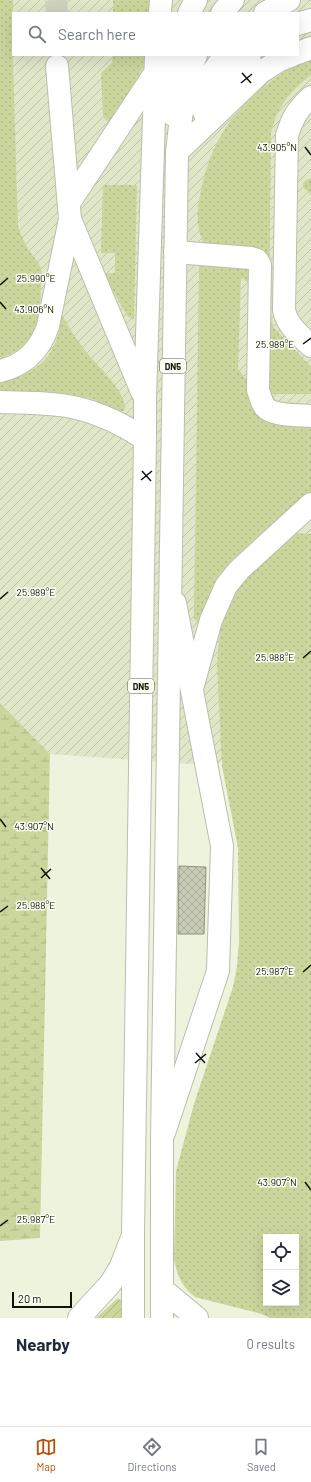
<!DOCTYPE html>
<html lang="en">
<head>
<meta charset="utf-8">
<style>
	:root { --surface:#fff; --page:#f2f2f3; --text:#1f2937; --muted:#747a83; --line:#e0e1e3; --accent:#b45309 }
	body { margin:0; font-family:Barlow,sans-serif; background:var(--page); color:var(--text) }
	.controls { position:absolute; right:12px; bottom:12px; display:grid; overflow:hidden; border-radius:0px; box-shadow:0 4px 16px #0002 }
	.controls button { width:36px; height:36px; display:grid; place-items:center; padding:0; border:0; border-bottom:1px solid var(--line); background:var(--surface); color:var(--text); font:20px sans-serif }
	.scale { position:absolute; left:12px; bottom:10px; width:60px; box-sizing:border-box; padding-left:4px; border:2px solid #11120b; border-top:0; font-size:11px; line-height:14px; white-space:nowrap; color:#11120b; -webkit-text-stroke:3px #fcfff2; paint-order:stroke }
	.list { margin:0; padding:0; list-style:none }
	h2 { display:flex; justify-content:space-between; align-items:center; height:52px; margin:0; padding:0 16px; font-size:17px }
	h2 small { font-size:13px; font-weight:400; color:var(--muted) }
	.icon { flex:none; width:22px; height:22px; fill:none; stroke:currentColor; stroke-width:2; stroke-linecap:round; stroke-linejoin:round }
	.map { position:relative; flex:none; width:311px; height:1318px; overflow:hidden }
	.search { position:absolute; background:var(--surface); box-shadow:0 4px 16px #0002; left:12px; right:12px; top:12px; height:44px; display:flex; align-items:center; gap:10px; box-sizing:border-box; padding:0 14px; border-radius:0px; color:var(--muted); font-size:15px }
	.sheet { height:108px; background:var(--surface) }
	nav { display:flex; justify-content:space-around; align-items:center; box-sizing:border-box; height:56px; border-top:1px solid var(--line); background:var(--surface); font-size:11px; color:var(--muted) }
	nav a { display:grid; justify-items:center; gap:2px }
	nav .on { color:var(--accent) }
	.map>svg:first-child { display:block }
</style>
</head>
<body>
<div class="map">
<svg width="311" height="1318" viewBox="0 0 311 1318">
	<defs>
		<pattern id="industrial-furrows" width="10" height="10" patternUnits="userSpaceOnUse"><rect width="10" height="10" fill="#e0e7c9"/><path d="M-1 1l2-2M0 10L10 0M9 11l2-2" fill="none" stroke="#bfc5ab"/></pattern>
		<pattern id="grass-dots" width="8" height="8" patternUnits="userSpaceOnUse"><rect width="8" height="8" fill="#cbd69d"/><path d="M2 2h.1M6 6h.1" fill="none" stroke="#adb786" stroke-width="1.8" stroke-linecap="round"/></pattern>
		<pattern id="wetland-marsh" width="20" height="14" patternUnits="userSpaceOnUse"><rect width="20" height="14" fill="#cbd69d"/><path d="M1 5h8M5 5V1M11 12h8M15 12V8" fill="none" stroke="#adb786"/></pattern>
		<pattern id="garden-furrows" width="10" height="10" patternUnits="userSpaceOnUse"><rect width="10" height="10" fill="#cbd69d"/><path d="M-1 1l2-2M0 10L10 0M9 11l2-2" fill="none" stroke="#adb786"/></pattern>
		<pattern id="building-cross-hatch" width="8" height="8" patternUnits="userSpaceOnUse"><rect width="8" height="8" fill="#c8ccb7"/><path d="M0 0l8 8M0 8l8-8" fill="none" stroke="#abae9c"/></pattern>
	</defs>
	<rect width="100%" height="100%" fill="#eef3dd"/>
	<path fill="url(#industrial-furrows)" fill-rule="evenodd" d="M0,0h311v608l-93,158 -168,-12 -50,-51zM13,13h285v42h-285z"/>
	<path fill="url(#grass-dots)" fill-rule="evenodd" d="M0,0h13v65l5,161c3,9 7,19 13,27 3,5 7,8 9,13 3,7 1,16 1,24 -1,33 -7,57 -41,68z
		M113,0h38l-1,13h-37z
		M113,55h33l-3,12 -27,53 -5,3 -3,-1 -5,-5 -2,-44 11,-10z
		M311,57v18c-22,18 -33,30 -40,58l-2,183 6,13 36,38v27h-40l11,15 -6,-1 -12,-25 1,-131 -1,-3 -3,-1 -52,-2 -5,-2c-9,-17 -7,-36 -3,-54 11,-49 32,-82 73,-111 12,-8 24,-17 37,-22z
		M311,178v17l-8,-8v-4l3,-3z
		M103,185h34l-3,134 -6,-2 -25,-43 12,-1v-20h-14z
		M202,265l46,3 5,6 1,14 -13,-11 -3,92 13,16v6l60,31v72l-109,128 -3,1 -3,-2 -2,-3 5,-351z
		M62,315c7,13 15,25 24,37 10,12 43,43 39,58l-5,2c-9,-3 -18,-9 -28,-13 -29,-9 -62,-6 -92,-6v-10c41,-12 56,-25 62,-68z
		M293,533l18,1v784h-41l-8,-4 -67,-17c-13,-10 -18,-22 -21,-38l2,-88 18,-67 39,-117 4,-21 2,-25 -1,-93 -16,-82 -5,-102 3,-33 6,-20 7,-16 13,-19zM266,1237h30v66h-30z"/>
	<path fill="url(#wetland-marsh)" d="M0,703l50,51 -10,484 -40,3z"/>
	<path fill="url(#garden-furrows)" d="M118,1298l3,2v18h-25z"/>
	<path fill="url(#building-cross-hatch)" stroke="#8f9480" d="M179,866l27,1 -2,67h-26z"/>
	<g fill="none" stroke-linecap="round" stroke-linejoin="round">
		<path stroke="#cdd1be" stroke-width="22" stroke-dasharray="22 11" stroke-linecap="butt" d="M56,0l1,13"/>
		<defs>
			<path id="minor" d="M311,97c-14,13 -18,20 -24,38l-3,175c3,16 16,25 27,36
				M69,203l86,-130
				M175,252l76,6 6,2 3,5 -2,125c2,5 3,12 7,17 8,9 34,8 46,9
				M0,371c25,-6 40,-21 48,-45l22,-107
				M0,402c25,1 53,0 77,6 25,6 47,17 68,31
				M193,685l18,-65 15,-34 13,-16 72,-66
				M164,1133l54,-162 4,-125 -47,-243
				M162,1289l35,29
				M79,1318l32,-35 10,-17 12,-31"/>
			<path id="highway" d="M160,13l1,-13
				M189,13l7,-13
				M222,13l11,-13
				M265,13l24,-13
				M298,24l13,-4
				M298,53l13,-5
				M57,66l13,153 72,173
				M196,104l14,-28 15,-21
				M204,112l21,-29 25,-28
				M173,115c-3,-22 -2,-38 2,-60
				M177,152l84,-80 19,-12 13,-5
				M133,1318v-83l12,-796v-41l11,-343
				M162,1318v-180l15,-986c4,-33 6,-66 19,-97"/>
		</defs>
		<use href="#minor" stroke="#babfaa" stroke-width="24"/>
		<use href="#highway" stroke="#babfaa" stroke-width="24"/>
		<use href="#minor" stroke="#fff" stroke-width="22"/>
		<use href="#highway" stroke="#fff" stroke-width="22"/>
	</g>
	<path fill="none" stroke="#11120b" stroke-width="1.5" d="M242,73l9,10M241,83l11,-9M305,147l6,8M0,285l8,-7M0,302l6,7M303,344l8,-6M142,471l9,10M141,480l11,-9M0,599l8,-7M303,658l8,-7M0,819l6,8M41,868l9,11M41,878l10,-9M0,912l8,-6M303,972l8,-7M196,1053l9,10M195,1063l11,-9M305,1182l6,8M0,1226l8,-6"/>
	<g text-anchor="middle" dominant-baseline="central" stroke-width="3" stroke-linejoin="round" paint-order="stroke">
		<g fill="#fcfff2" stroke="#585950" stroke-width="1">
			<rect x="160" y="359" width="26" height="14" rx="3"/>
			<rect x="128" y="679" width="26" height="14" rx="3"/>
		</g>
		<g font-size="9" font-weight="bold" fill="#11120b">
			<text x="173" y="366">DN5</text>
			<text x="141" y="686">DN5</text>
		</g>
	</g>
	<g font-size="10" text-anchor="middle" fill="#11120b" stroke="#fcfff2" stroke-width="3" stroke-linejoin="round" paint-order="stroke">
		<text x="277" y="151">43.905°N</text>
		<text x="36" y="282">25.990°E</text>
		<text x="34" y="313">43.906°N</text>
		<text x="275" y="348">25.989°E</text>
		<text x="36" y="596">25.989°E</text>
		<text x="275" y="661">25.988°E</text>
		<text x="34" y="830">43.907°N</text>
		<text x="36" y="909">25.988°E</text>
		<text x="275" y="975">25.987°E</text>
		<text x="277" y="1186">43.907°N</text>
		<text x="36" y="1223">25.987°E</text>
	</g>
</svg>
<div class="controls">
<button><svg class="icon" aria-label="locate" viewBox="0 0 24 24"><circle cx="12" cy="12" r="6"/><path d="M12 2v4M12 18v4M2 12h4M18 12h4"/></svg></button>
<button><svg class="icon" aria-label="layers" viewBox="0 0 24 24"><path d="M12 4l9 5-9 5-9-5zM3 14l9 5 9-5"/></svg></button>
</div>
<div class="scale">20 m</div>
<div class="search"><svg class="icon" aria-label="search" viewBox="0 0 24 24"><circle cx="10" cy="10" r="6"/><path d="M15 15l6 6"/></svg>Search here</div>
</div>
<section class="sheet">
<h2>Nearby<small>0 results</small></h2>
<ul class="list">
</ul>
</section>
<nav>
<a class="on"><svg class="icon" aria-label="map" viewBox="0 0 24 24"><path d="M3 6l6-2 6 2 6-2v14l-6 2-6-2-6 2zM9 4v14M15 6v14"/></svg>Map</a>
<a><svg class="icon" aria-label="directions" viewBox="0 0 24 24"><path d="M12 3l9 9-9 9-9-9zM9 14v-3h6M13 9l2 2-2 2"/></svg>Directions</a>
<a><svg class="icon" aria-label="saved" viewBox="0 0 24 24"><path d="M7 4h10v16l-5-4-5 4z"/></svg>Saved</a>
</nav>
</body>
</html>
